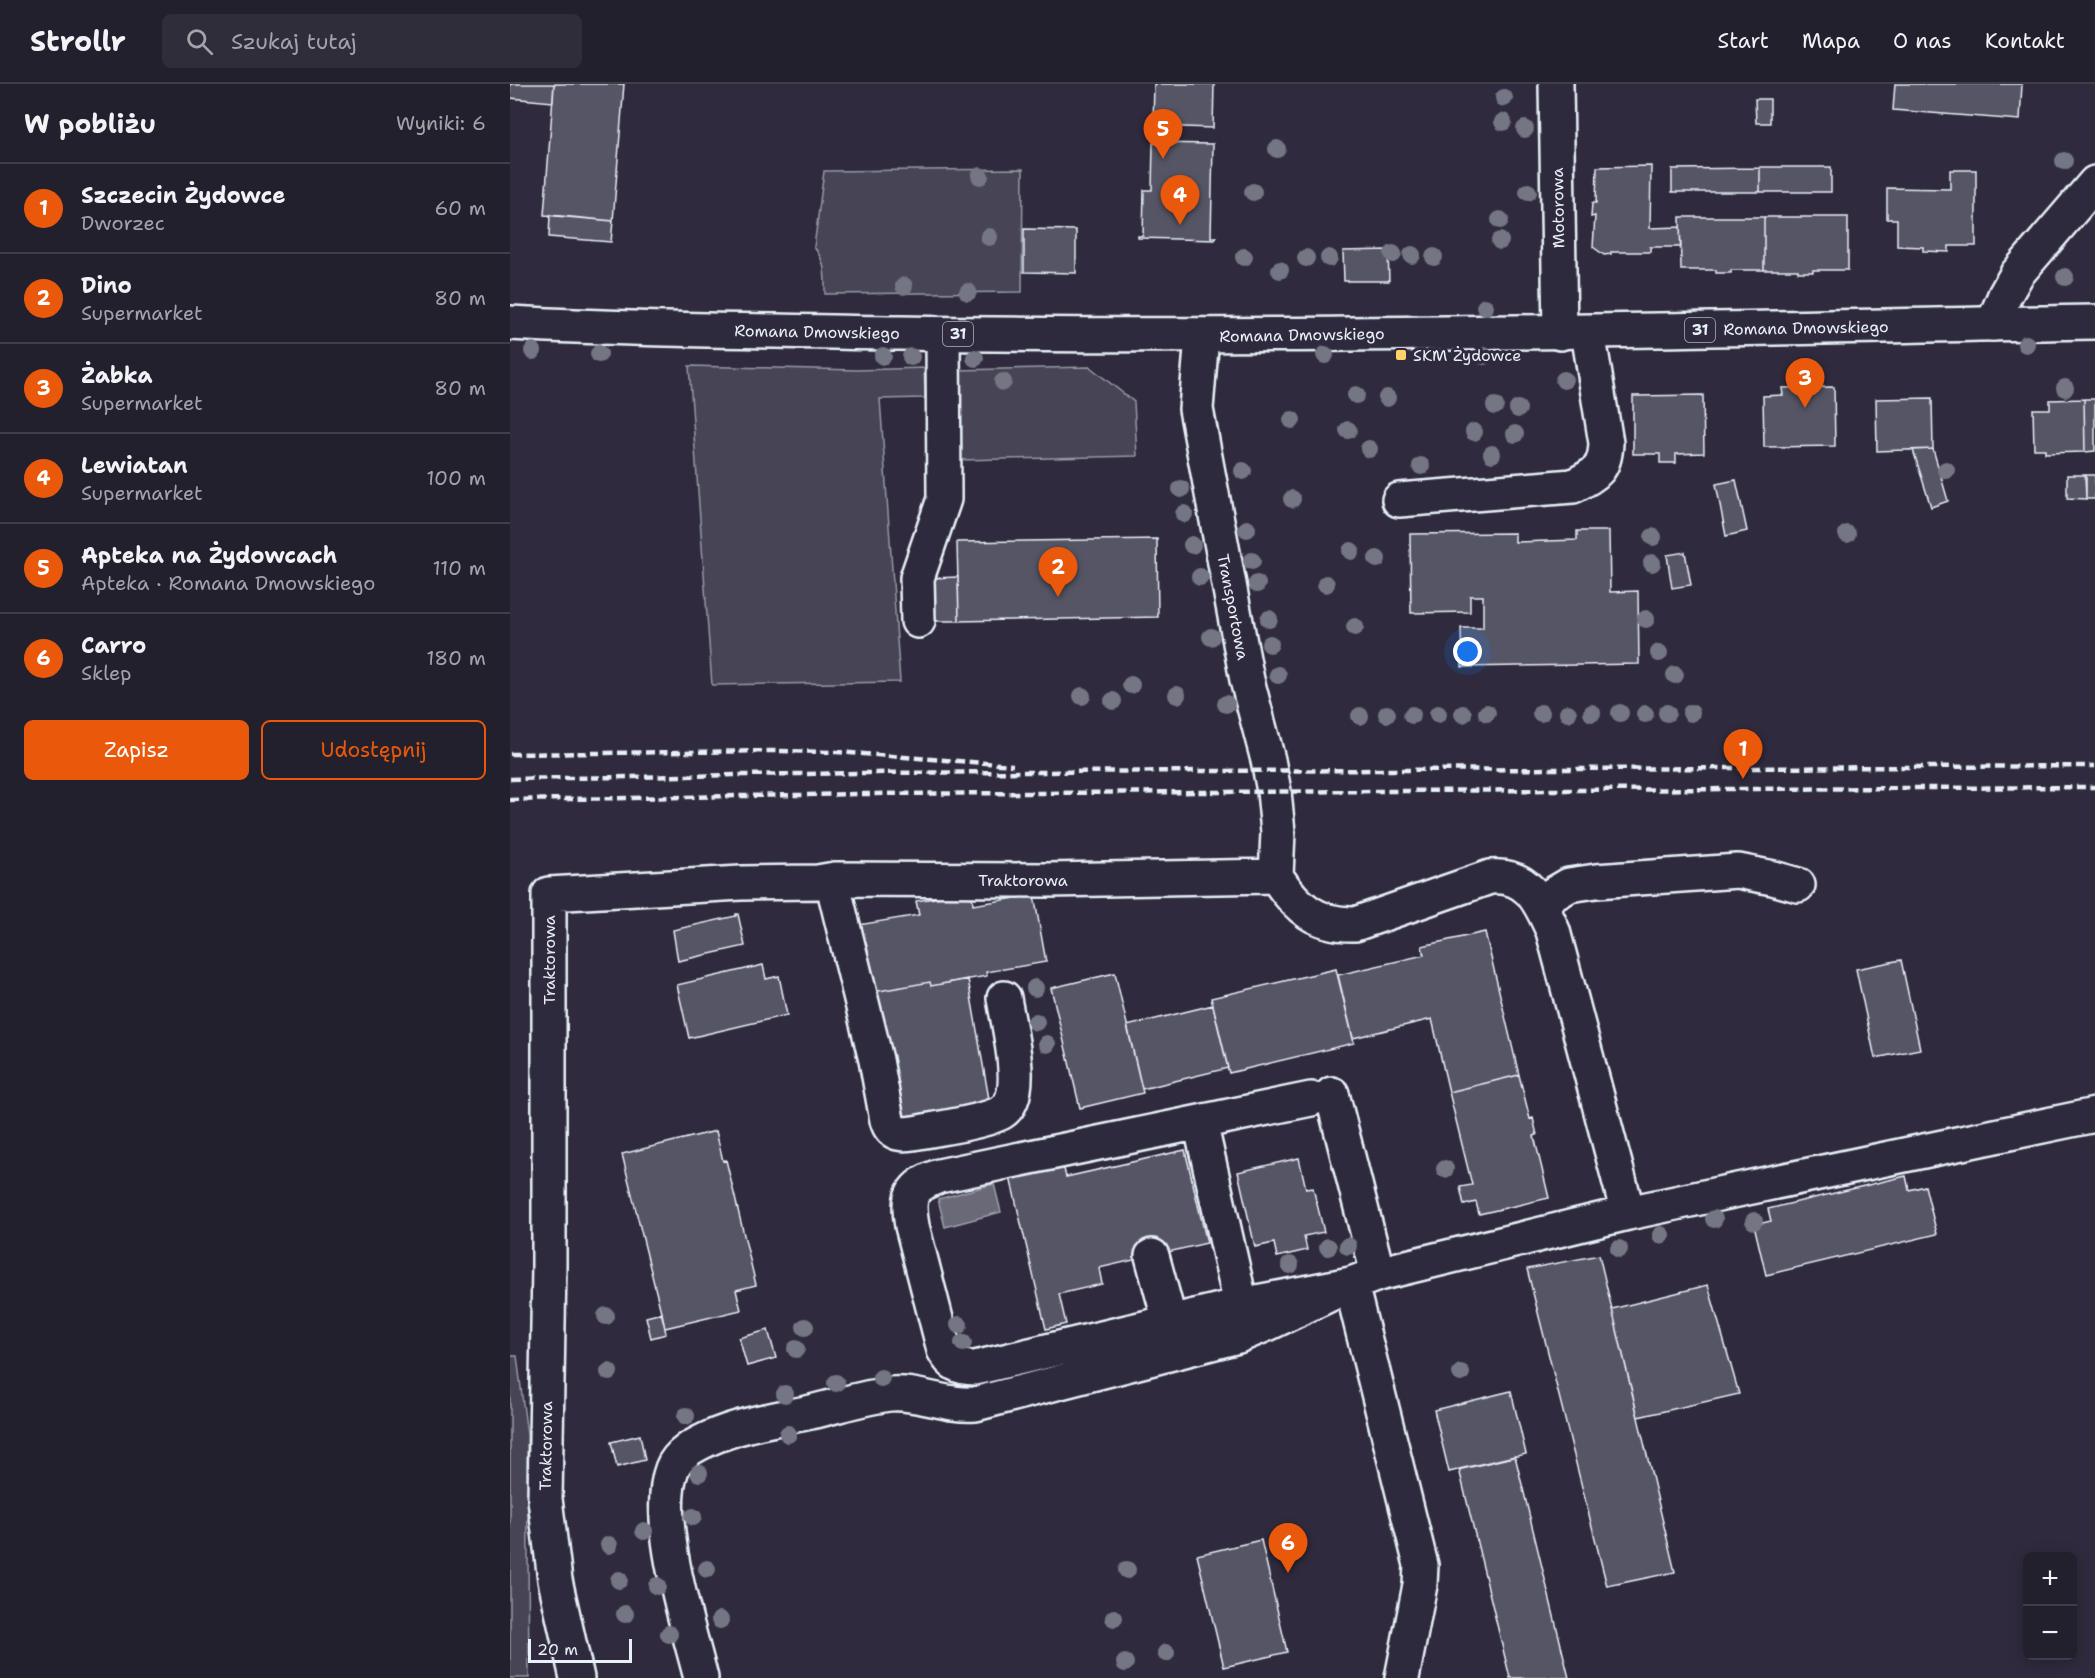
<!DOCTYPE html>
<html lang="pl">
<head>
<meta charset="utf-8">
<style>
	:root { --surface:#23202e; --page:#2f2d3a; --text:#f1f3f6; --muted:#a3a3aa; --line:#403e4a; --accent:#ea580c }
	body { margin:0; font-family:"Shantell Sans",sans-serif; background:var(--page); color:var(--text) }
	.controls { position:absolute; right:18px; bottom:18px; display:grid; overflow:hidden; border-radius:9px; box-shadow:0 3px 15px #0003 }
	.controls button { width:54px; height:54px; display:grid; place-items:center; padding:0; border:0; border-bottom:2px solid var(--line); background:var(--surface); color:var(--text); font:30px sans-serif }
	.scale { position:absolute; left:18px; bottom:15px; width:104px; box-sizing:border-box; padding-left:6px; border:3px solid #e8f1f8; border-top:0; font-size:16px; line-height:21px; white-space:nowrap; color:#e8f1f8; -webkit-text-stroke:4px #2f2a3d; paint-order:stroke }
	.you { position:absolute; left:958px; top:568px; width:21px; height:21px; margin:-15px; border:4px solid #fff; border-radius:50%; background:#1a73e8; box-shadow:0 0 0 9px #1a73e833 }
	.badge { display:grid; place-items:center; width:39px; height:39px; border-radius:50%; background:var(--accent); color:#fff; font-size:20px; font-weight:700 }
	.pin { position:absolute; translate:-50% -50px; filter:drop-shadow(0 2px 3px #0008) }
	.pin::after { content:''; position:absolute; top:32px; width:21px; height:18px; background:inherit; clip-path:polygon(0 0,100% 0,50% 100%) }
	.list { margin:0; padding:0; list-style:none }
	h2 { display:flex; justify-content:space-between; align-items:center; height:78px; margin:0; padding:0 24px; font-size:26px }
	h2 small { font-size:20px; font-weight:400; color:var(--muted) }
	.list li { display:grid; grid-template-columns:39px 1fr auto; gap:18px; align-items:center; box-sizing:border-box; height:90px; padding:0 24px; border-top:2px solid var(--line) }
	.list b { display:block; font-size:22px; white-space:nowrap }
	.list p { margin:0; font-size:20px; white-space:nowrap; color:var(--muted) }
	.list em { font-size:20px; font-style:normal; color:var(--muted) }
	.actions { display:flex; gap:12px; padding:18px 24px }
	.actions a { flex:1; padding:14px 0; border:2px solid var(--accent); border-radius:9px; text-align:center; font-size:21px; color:var(--accent) }
	.actions .main { background:var(--accent); color:#fff }
	.icon { flex:none; width:33px; height:33px; fill:none; stroke:currentColor; stroke-width:2; stroke-linecap:round; stroke-linejoin:round }
	.map { position:relative; flex:none; width:1585px; height:1594px; overflow:hidden }
	header { display:flex; align-items:center; gap:36px; box-sizing:border-box; height:84px; padding:0 30px; background:var(--surface); border-bottom:2px solid var(--line) }
	header strong { font-size:28px }
	nav { display:flex; gap:33px; margin-inline-start:auto; font-size:21px }
	.search { width:420px; height:54px; background:var(--page); display:flex; align-items:center; gap:15px; box-sizing:border-box; padding:0 21px; border-radius:9px; color:var(--muted); font-size:22px }
	main { display:flex }
	aside { flex:1; background:var(--surface) }
	.map>svg:first-child { display:block }
</style>
</head>
<body>
<header>
<strong>Strollr</strong>
<div class="search"><svg class="icon" aria-label="search" viewBox="0 0 24 24"><circle cx="10" cy="10" r="6"/><path d="M15 15l6 6"/></svg>Szukaj tutaj</div>
<nav><a>Start</a><a>Mapa</a><a>O nas</a><a>Kontakt</a></nav>
</header>
<main>
<aside>
<h2>W pobliżu<small>Wyniki: 6</small></h2>
<ul class="list">
<li><span class="badge">1</span><div><b>Szczecin Żydowce</b><p>Dworzec</p></div><em>60 m</em></li>
<li><span class="badge">2</span><div><b>Dino</b><p>Supermarket</p></div><em>80 m</em></li>
<li><span class="badge">3</span><div><b>Żabka</b><p>Supermarket</p></div><em>80 m</em></li>
<li><span class="badge">4</span><div><b>Lewiatan</b><p>Supermarket</p></div><em>100 m</em></li>
<li><span class="badge">5</span><div><b>Apteka na Żydowcach</b><p>Apteka · Romana Dmowskiego</p></div><em>110 m</em></li>
<li><span class="badge">6</span><div><b>Carro</b><p>Sklep</p></div><em>180 m</em></li>
</ul>
<div class="actions"><a class="main">Zapisz</a><a>Udostępnij</a></div>
</aside>
<div class="map">
<svg width="1585" height="1594" viewBox="0 0 1585 1594">
	<rect width="100%" height="100%" fill="#2f2a3d"/>
	<filter id="ink" filterUnits="userSpaceOnUse"><feTurbulence type="fractalNoise" baseFrequency=".0167" numOctaves="2"/><feDisplacementMap in="SourceGraphic" scale="12" xChannelSelector="R" yChannelSelector="G"/><feConvolveMatrix kernelMatrix="1 2 1 2 8 2 1 2 1" color-interpolation-filters="sRGB"/></filter>
	<g filter="url(#ink)">
		<path fill="#464455" stroke="#979aa6" stroke-width="1.5" d="M513,85l-1,123 -197,2c0,-19 1,-32 -11,-47l10,-76z
			M179,282l168,4 67,-2 1,30 -45,1 20,283 -188,3z
			M580,283l44,35 3,54 -177,4 -2,-90z
			M0,1272h7l10,79 2,243h-19z"/>
		<path fill="#696978" stroke="#9c9fab" stroke-width="1.5" d="M484,1100l7,28 -56,15 -7,-28z"/>
		<path fill="#575565" stroke="#e8f1f8" stroke-width="1.5" d="M0,0h44l-1,18 -43,-4z
			M44,0h70l-11,137 -69,-6z
			M644,0h60l-1,44 -60,-2z
			M1385,0h127l-2,36 -127,-10z
			M1245,15h15v24h-14z
			M643,59l60,1 -2,93h5l-1,3 -77,-2v-2h5l1,-46h8z
			M1141,82l-1,62 30,-1 1,20h-31v5h-39v2l-7,1 -11,-8 2,-31 -4,1 1,-14h4l1,-36z
			M1250,83h71v25h-71z
			M1250,84v24h-88v-23z
			M1440,86h26v76h-27v6l-26,-1v-4l-26,-1v-27h-10v-31l63,1z
			M40,131l63,6 -2,21 -62,-5z
			M1170,133h84v53h-33v3h-15v-3h-35z
			M1254,133h84v53h-35v2h-15v-2h-34z
			M514,145l52,1v43l-52,-1z
			M878,166l1,31h-45l-1,-30z
			M1324,303l1,59 -71,1 -1,-51 20,-1 -1,-7z
			M1193,311l1,58 -28,1v9h-16v-9h-27v-58z
			M1422,314l1,51 -56,2 -1,-52z
			M1574,315h11v52l-10,1z
			M1574,315l1,53 -40,1v-4h-11l-1,-40h17v-9z
			M1423,365l15,52 -17,6 -18,-57z
			M1557,391h18l1,24 -19,-1z
			M1576,391h9v24h-9z
			M1226,396l11,51 -21,5 -10,-52z
			M1067,447h32l1,61 28,-1 1,73 -177,3 -1,-39h22v-32h-13v16l-59,1 -1,-79 105,-1v9l62,-2z
			M647,455l1,78 -199,4 -2,-79z
			M1175,468l6,33 -19,3 -5,-33z
			M448,493l1,44h-27v-43z
			M462,808l1,13 61,-10 12,67 -60,10 1,4 -56,10 -1,-4 -57,10 -15,-67 61,-10 -3,-14z
			M226,830h2l7,32 -67,15 -5,-31 63,-14z
			M975,848l34,143 -70,17 -17,-73 -79,19 -15,-63 86,-20 -2,-9z
			M1391,876l19,89 -45,9 -19,-89z
			M253,881l3,14 13,-3 8,39 -98,23 -12,-53z
			M826,885l18,74 -125,30 -18,-75z
			M605,889l28,120 -63,15 -29,-120z
			M458,895l22,126 -95,17 -22,-130 57,-10 1,4z
			M703,921l15,63 -86,21 -15,-63z
			M1009,991l11,44 3,-1 4,17 -3,1 15,62 -70,16 -3,-12 -12,3 -4,-18 12,-2 -23,-93z
			M206,1047l7,30 3,-1 30,125 -20,5 5,20 -76,18 -43,-174z
			M675,1066l22,93 -108,25 3,16 -43,10 7,30 -20,5 -36,-152 53,-12 3,12z
			M789,1074l7,31 7,-1 11,44 -20,4 3,14 -30,7 -3,-14 -19,4 -17,-75z
			M1396,1092l3,14 16,-4 12,48 -171,41 -12,-50 17,-4 -3,-12z
			M1089,1171l76,317 -68,14 -80,-317z
			M1198,1201l31,109 -101,23 -26,-108z
			M152,1229l4,21 -15,4 -5,-21z
			M258,1246l8,28 -29,8 -8,-28z
			M1001,1307l15,63 -77,18 -15,-62z
			M130,1351l5,25 -28,7 -6,-25z
			M1005,1372l54,222h-59l-51,-209z
			M751,1456l26,112 -63,15 -27,-112z"/>
		<g fill="none" stroke-linecap="round" stroke-linejoin="round">
			<defs>
				<path id="minor" d="M1046,0l4,249
					M1483,240l12,-29 12,-21 78,-91
					M692,252l-6,73 51,271 21,80 6,31 4,41 -2,44
					M889,416l174,-14c23,-12 32,-16 33,-43l-18,-111
					M408,537l-1,-43 27,-79 -1,-165
					M766,792c21,32 40,49 79,48l135,-47c38,-4 50,25 63,54l75,282 -250,61 -27,10 -110,21 -266,63c-16,0 -24,-4 -31,-18l-32,-124c-5,-31 -2,-39 27,-50l372,-77
					M325,795l1,18 40,163 11,60c4,14 12,15 26,13 20,-4 73,-11 89,-21 26,-17 6,-87 2,-114
					M1030,818l29,-17 27,-4 142,-10 35,7 25,7
					M822,1010l46,180
					M690,1038l41,183
					M1118,1129l467,-98
					M642,1172l18,66
					M67,1594l-22,-98 -10,-81 4,-233v-372l192,-11 77,-1 17,-3 212,1 229,-4
					M191,1594c-13,-52 -48,-160 -29,-209 6,-16 23,-24 38,-31 31,-14 67,-19 101,-26 26,-6 53,-15 79,-18 27,-3 57,13 85,10l263,-68 29,-12 84,-40 70,281 -1,20 -18,93"/>
				<path id="major" d="M0,239c130,7 260,8 390,10 399,6 797,-4 1195,-11"/>
			</defs>
			<use href="#minor" stroke="#e8f1f8" stroke-width="38"/>
			<use href="#major" stroke="#e8f1f8" stroke-width="38"/>
			<use href="#minor" stroke="#2f2a3d" stroke-width="33"/>
			<use href="#major" stroke="#2f2a3d" stroke-width="33"/>
			<path stroke="#e8f1f8" stroke-width="4.5" stroke-dasharray="9 4.5" stroke-linecap="butt" d="M0,670l264,-3 63,1 176,13
				M0,695l348,-6 1237,-7
				M0,716l348,-6 1237,-7"/>
		</g>
		<g fill="#757684">
			<circle cx="994" cy="14" r="9"/>
			<circle cx="993" cy="38" r="9"/>
			<circle cx="1015" cy="45" r="9"/>
			<circle cx="767" cy="65" r="9"/>
			<circle cx="1554" cy="77" r="9"/>
			<circle cx="470" cy="92" r="9"/>
			<circle cx="743" cy="108" r="9"/>
			<circle cx="1018" cy="108" r="9"/>
			<circle cx="990" cy="136" r="9"/>
			<circle cx="479" cy="153" r="9"/>
			<circle cx="990" cy="157" r="9"/>
			<circle cx="883" cy="170" r="9"/>
			<circle cx="902" cy="171" r="9"/>
			<circle cx="734" cy="173" r="9"/>
			<circle cx="924" cy="173" r="9"/>
			<circle cx="796" cy="174" r="9"/>
			<circle cx="819" cy="174" r="9"/>
			<circle cx="770" cy="186" r="9"/>
			<circle cx="1555" cy="193" r="9"/>
			<circle cx="394" cy="202" r="9"/>
			<circle cx="458" cy="208" r="9"/>
			<circle cx="975" cy="223" r="9"/>
			<circle cx="1516" cy="260" r="9"/>
			<circle cx="23" cy="267" r="9"/>
			<circle cx="89" cy="270" r="9"/>
			<circle cx="815" cy="271" r="9"/>
			<circle cx="373" cy="272" r="9"/>
			<circle cx="974" cy="272" r="9"/>
			<circle cx="401" cy="273" r="9"/>
			<circle cx="465" cy="274" r="9"/>
			<circle cx="1054" cy="296" r="9"/>
			<circle cx="493" cy="298" r="9"/>
			<circle cx="1555" cy="304" r="9"/>
			<circle cx="846" cy="311" r="9"/>
			<circle cx="877" cy="314" r="9"/>
			<circle cx="985" cy="322" r="9"/>
			<circle cx="1008" cy="325" r="9"/>
			<circle cx="782" cy="336" r="9"/>
			<circle cx="838" cy="346" r="9"/>
			<circle cx="964" cy="348" r="9"/>
			<circle cx="1005" cy="350" r="9"/>
			<circle cx="859" cy="365" r="9"/>
			<circle cx="982" cy="370" r="9"/>
			<circle cx="911" cy="382" r="9"/>
			<circle cx="1436" cy="386" r="9"/>
			<circle cx="733" cy="387" r="9"/>
			<circle cx="671" cy="405" r="9"/>
			<circle cx="782" cy="415" r="9"/>
			<circle cx="674" cy="430" r="9"/>
			<circle cx="737" cy="445" r="9"/>
			<circle cx="1337" cy="450" r="9"/>
			<circle cx="1143" cy="453" r="9"/>
			<circle cx="682" cy="461" r="9"/>
			<circle cx="841" cy="467" r="9"/>
			<circle cx="867" cy="475" r="9"/>
			<circle cx="742" cy="477" r="9"/>
			<circle cx="1142" cy="479" r="9"/>
			<circle cx="690" cy="493" r="9"/>
			<circle cx="747" cy="500" r="9"/>
			<circle cx="816" cy="500" r="9"/>
			<circle cx="759" cy="535" r="9"/>
			<circle cx="1136" cy="535" r="9"/>
			<circle cx="845" cy="543" r="9"/>
			<circle cx="701" cy="553" r="9"/>
			<circle cx="760" cy="560" r="9"/>
			<circle cx="1149" cy="569" r="9"/>
			<circle cx="768" cy="591" r="9"/>
			<circle cx="1165" cy="591" r="9"/>
			<circle cx="621" cy="601" r="9"/>
			<circle cx="667" cy="611" r="9"/>
			<circle cx="572" cy="612" r="9"/>
			<circle cx="603" cy="617" r="9"/>
			<circle cx="716" cy="620" r="9"/>
			<circle cx="977" cy="629" r="9"/>
			<circle cx="1031" cy="629" r="9"/>
			<circle cx="1058" cy="629" r="9"/>
			<circle cx="1082" cy="629" r="9"/>
			<circle cx="1110" cy="629" r="9"/>
			<circle cx="1157" cy="629" r="9"/>
			<circle cx="1181" cy="629" r="9"/>
			<circle cx="877" cy="630" r="9"/>
			<circle cx="928" cy="630" r="9"/>
			<circle cx="953" cy="630" r="9"/>
			<circle cx="1135" cy="630" r="9"/>
			<circle cx="902" cy="631" r="9"/>
			<circle cx="850" cy="632" r="9"/>
			<circle cx="525" cy="904" r="9"/>
			<circle cx="526" cy="938" r="9"/>
			<circle cx="537" cy="960" r="9"/>
			<circle cx="935" cy="1085" r="9"/>
			<circle cx="1204" cy="1135" r="9"/>
			<circle cx="1244" cy="1137" r="9"/>
			<circle cx="1151" cy="1151" r="9"/>
			<circle cx="838" cy="1162" r="9"/>
			<circle cx="818" cy="1163" r="9"/>
			<circle cx="1109" cy="1165" r="9"/>
			<circle cx="780" cy="1181" r="9"/>
			<circle cx="96" cy="1232" r="9"/>
			<circle cx="449" cy="1241" r="9"/>
			<circle cx="295" cy="1243" r="9"/>
			<circle cx="453" cy="1259" r="9"/>
			<circle cx="286" cy="1265" r="9"/>
			<circle cx="99" cy="1288" r="9"/>
			<circle cx="951" cy="1289" r="9"/>
			<circle cx="371" cy="1294" r="9"/>
			<circle cx="326" cy="1299" r="9"/>
			<circle cx="275" cy="1310" r="9"/>
			<circle cx="176" cy="1332" r="9"/>
			<circle cx="278" cy="1350" r="9"/>
			<circle cx="189" cy="1389" r="9"/>
			<circle cx="183" cy="1433" r="9"/>
			<circle cx="134" cy="1447" r="9"/>
			<circle cx="99" cy="1461" r="9"/>
			<circle cx="197" cy="1485" r="9"/>
			<circle cx="617" cy="1486" r="9"/>
			<circle cx="109" cy="1496" r="9"/>
			<circle cx="147" cy="1502" r="9"/>
			<circle cx="115" cy="1530" r="9"/>
			<circle cx="604" cy="1534" r="9"/>
			<circle cx="210" cy="1536" r="9"/>
			<circle cx="159" cy="1550" r="9"/>
			<circle cx="656" cy="1569" r="9"/>
			<circle cx="615" cy="1579" r="9"/>
		</g>
	</g>
	<rect fill="#ffd166" stroke="#2f2a3d" stroke-width="2" x="885" y="265" width="12" height="12" rx="3"/>
	<g text-anchor="middle" dominant-baseline="central" stroke-width="6" stroke-linejoin="round" paint-order="stroke">
		<g fill="#2f2a3d" stroke="#b0b5c0" stroke-width="1.5">
			<rect x="1175" y="234" width="30" height="24" rx="4.5"/>
			<rect x="433" y="238" width="30" height="24" rx="4.5"/>
		</g>
		<g font-size="15" font-weight="bold" fill="#e8f1f8">
			<text x="1190" y="246">31</text>
			<text x="448" y="250">31</text>
		</g>
		<g font-size="16" fill="#e8f1f8" stroke="#2f2a3d">
			<text transform="translate(1048 124) rotate(-91)">Motorowa</text>
			<text transform="translate(1296 244) rotate(-1)">Romana Dmowskiego</text>
			<text transform="translate(307 248) rotate(1)">Romana Dmowskiego</text>
			<text transform="translate(792 251) rotate(-1)">Romana Dmowskiego</text>
			<text transform="translate(723 523) rotate(79)">Transportowa</text>
			<text x="513" y="796">Traktorowa</text>
			<text transform="translate(39 876) rotate(-90)">Traktorowa</text>
			<text transform="translate(36 1362) rotate(-89)">Traktorowa</text>
		</g>
		<g font-size="16" fill="#e8f1f8" stroke="#2f2a3d" text-anchor="start">
			<text x="903" y="271">SKM Żydowce</text>
		</g>
	</g>
</svg>
<div class="controls">
<button>+</button>
<button>−</button>
</div>
<div class="scale">20 m</div>
<div class="you"></div>
<div class="pin badge" style="left:1233px;top:695px">1</div>
<div class="pin badge" style="left:548px;top:513px">2</div>
<div class="pin badge" style="left:1295px;top:324px">3</div>
<div class="pin badge" style="left:670px;top:141px">4</div>
<div class="pin badge" style="left:653px;top:75px">5</div>
<div class="pin badge" style="left:778px;top:1489px">6</div>
</div>
</main>
</body>
</html>
